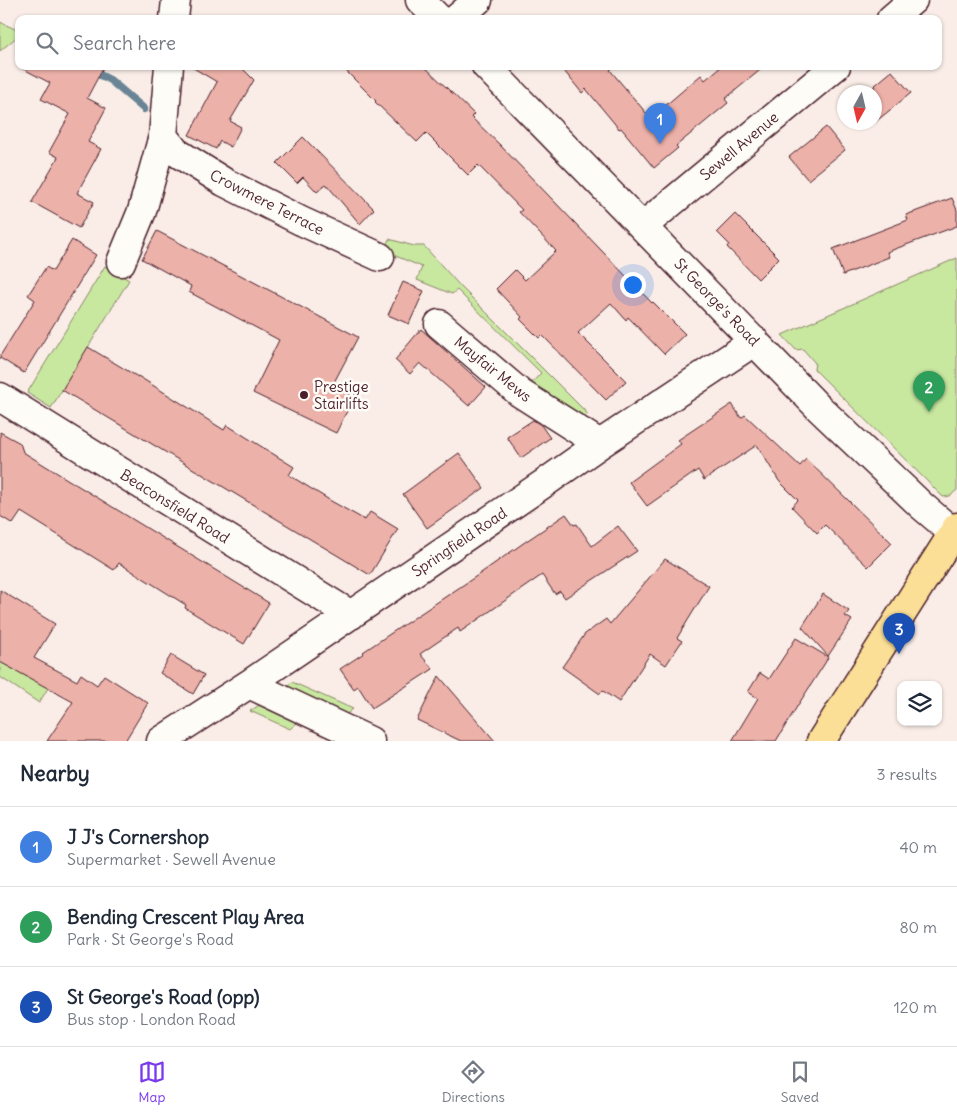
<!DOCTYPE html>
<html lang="en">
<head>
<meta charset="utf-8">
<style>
	:root { --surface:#fff; --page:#f6f6f7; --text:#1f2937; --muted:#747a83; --line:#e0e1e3; --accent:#7c3aed }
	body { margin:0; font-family:Delius,sans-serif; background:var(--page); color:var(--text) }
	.controls { position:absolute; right:15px; bottom:15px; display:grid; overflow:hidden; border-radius:10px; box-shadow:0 1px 4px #0004 }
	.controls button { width:45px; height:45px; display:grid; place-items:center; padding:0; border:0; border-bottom:1px solid var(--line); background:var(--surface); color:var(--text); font:25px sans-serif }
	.compass { position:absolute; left:837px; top:85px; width:45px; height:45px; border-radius:50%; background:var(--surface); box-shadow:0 1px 4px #0004; rotate:188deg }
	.you { position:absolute; left:632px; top:284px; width:18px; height:18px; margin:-12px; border:4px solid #fff; border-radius:50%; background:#1a73e8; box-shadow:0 0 0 8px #1a73e833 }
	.badge { display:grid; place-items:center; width:32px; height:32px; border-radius:50%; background:var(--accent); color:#fff; font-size:16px; font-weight:700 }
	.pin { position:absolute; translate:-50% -41px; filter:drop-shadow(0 1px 2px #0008) }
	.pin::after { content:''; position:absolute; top:26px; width:18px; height:15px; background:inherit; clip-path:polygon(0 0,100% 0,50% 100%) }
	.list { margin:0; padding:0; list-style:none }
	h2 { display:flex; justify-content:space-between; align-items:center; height:65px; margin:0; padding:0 20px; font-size:21px }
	h2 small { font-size:16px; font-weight:400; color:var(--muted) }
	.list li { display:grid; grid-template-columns:32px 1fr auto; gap:15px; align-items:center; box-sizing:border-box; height:80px; padding:0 20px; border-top:1px solid var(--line) }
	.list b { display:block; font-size:19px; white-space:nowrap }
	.list p { margin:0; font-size:16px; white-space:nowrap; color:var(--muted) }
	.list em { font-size:16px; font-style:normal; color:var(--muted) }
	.icon { flex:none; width:28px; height:28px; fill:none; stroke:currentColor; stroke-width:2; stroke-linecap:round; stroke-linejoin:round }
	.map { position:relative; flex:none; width:957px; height:741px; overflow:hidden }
	.search { position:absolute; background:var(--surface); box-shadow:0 1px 4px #0004; left:15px; right:15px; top:15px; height:55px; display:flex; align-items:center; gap:12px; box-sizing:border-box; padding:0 18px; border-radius:10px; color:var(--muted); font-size:19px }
	.sheet { height:305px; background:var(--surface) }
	nav { display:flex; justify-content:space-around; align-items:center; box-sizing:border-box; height:70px; border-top:1px solid var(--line); background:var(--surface); font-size:14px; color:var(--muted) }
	nav a { display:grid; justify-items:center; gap:2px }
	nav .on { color:var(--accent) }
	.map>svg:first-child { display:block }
</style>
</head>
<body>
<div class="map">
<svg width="957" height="741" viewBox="0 0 957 741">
	<rect width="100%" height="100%" fill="#faede7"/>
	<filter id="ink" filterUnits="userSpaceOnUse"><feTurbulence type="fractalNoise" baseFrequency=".02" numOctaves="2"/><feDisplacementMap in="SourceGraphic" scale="10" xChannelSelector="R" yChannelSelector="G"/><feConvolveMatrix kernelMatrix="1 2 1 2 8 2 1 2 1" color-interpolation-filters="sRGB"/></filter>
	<g filter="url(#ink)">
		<path fill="#c8e8a0" stroke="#898466" d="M0,22l19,9v4l-19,16z
			M389,239l25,7h10l36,40 128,128 -7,4 -53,-31 13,-14 -84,-83 -5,4 -35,-14 5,-13 -38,-16z
			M957,258v232l-7,6 -7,1 -129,-128 1,-6 -12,-14 -7,1 -14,-15z
			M105,266l24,14 -78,128 -24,-15z
			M0,662l48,26 -9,15 -39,-26z
			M292,682l61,27 -11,9 -59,-29z
			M261,704l38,17 -9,8 -40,-18z"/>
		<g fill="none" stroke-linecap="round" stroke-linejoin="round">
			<path stroke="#688495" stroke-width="8" d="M92,71l18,9 34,29"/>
		</g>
		<path fill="#ecb1a9" stroke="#4a1f2b" d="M18,66h86l-17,32 19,10 -18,34 13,7 -24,44 17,9 -15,26 -47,-26 26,-45 -9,-5 21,-38 -29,-15 9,-16z
			M190,66h50l14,14 -24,41 11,6 -10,20 -11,-6 -4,8 -27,-14 28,-53z
			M341,66h83l50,48 -3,3 28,27 153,159 1,-1 32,32 -21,20 -36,-37 -2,3 -15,-17 -33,30 48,48 -20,19 -64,-65 -3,3 -19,-19 2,-2 -26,-28 19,-19 10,10 31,-29 -37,-39 3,-2 -44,-45 -10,10 -42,-42 -9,9 -42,-40 1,-1z
			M560,66h55l-5,4 37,44 1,-1 4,4 49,-42 4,5 17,-14h43l-40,33 3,4 -52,43 2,2 -24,20 -33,-40 -2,1 -33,-40 -4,4z
			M892,71l19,22 -37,30v-37z
			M826,127l19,23 -37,30 -19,-23z
			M303,137l71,72 -14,15 -34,-40 -9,8 -14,-15 -6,6 -20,-20z
			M952,198l5,12v16l-70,26 2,5 -46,18 -10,-26 75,-29 -2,-5z
			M735,214l44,44 -21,21 -31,-32 2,-3 -12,-12z
			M157,231l201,106 -26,49 22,11 -18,36 -83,-40 26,-53 -90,-48 2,-6 -49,-27z
			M72,240l24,15 -72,118 -24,-15v-2l35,-56 -7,-5 18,-28 7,4z
			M403,282l21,9 -15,33 -21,-9z
			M421,329l65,58 -17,19 -49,-43 -10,11 -15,-14z
			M88,347l50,30v-1l86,54 3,-5 67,42 -5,8 42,26 34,19 5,-8 28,17 -28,46 -308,-185z
			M732,404l9,14 4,-3 55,51 6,-7 86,84 -24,24 -43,-42 -8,8 -25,-26 6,-7 -19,-19 -22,-36 -53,35 -6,-10 -51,36 -18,-24 52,-38 -3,-4z
			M533,420l8,5 9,13 -29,20 -14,-21z
			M0,432l20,11 3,9 246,151 -25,41 -59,-36 1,-3 -67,-42 -5,7 -93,-58 -8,12 -13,-8z
			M459,453l25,35 -57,40 -24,-34z
			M566,514l8,11 3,-1 15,22 26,-20 19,25 -72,47 -5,-7 -5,3 -13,-19 -82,57 -2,-4 -38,26 13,15 -61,39 -14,-22 -4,3 -14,-20 24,-16 -1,-1 115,-77 44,-31z
			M665,559l44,27 -32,52 5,3 -16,24 -16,-11 -31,48 -16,-11 -3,3 -38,-27 23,-33 21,-15 4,5z
			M0,590l55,34 -21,34 43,23 4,-7 16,11 7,-10 44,28 -23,38h-78l26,-39 -73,-40z
			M823,594l26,17 -4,5 7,4 -24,36 -26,-29z
			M796,638l32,19 -3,6 -27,42 -22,36h-44l26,-43 -10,-6 12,-19 9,6z
			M171,655l33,20 -11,19 -33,-21z
			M439,676l56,65h-34l-44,-21z"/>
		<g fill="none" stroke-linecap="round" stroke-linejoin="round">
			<defs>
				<path id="street" d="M420,0l19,19
					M174,19l2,-19
					M456,19l22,-19
					M891,19l22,-19
					M486,66l333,342 103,98 20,17 15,17
					M163,136l13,16 48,30 77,39 79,36
					M643,226l193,-160
					M121,262l21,-51 21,-75 6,-70
					M439,324l81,69 80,51
					M0,397l351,218
					M249,684l121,57
					M161,741l88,-57 297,-202 54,-38 155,-103"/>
				<path id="primary" d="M821,741l136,-214"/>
			</defs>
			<use href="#street" stroke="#4a1f2b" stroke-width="31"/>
			<use href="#primary" stroke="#4a1f2b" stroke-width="31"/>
			<use href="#street" stroke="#fdfcf7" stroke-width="28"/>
			<use href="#primary" stroke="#fbdf96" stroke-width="28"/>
		</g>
	</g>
	<circle fill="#4a1f2b" stroke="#fdfcf7" stroke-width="2" cx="304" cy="395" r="5"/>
	<g text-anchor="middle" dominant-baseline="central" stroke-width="5" stroke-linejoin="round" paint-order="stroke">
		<g font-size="15" fill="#4a1f2b" stroke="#fdfcf7">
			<text transform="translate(739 146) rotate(-40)">Sewell Avenue</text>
			<text transform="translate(267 202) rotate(27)">Crowmere Terrace</text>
			<text transform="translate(717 302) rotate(46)">St George's Road</text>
			<text transform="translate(493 369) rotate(39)">Mayfair Mews</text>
			<text transform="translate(175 506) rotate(32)">Beaconsfield Road</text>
			<text transform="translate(459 542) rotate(-34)">Springfield Road</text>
		</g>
		<g font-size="15" fill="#4a1f2b" stroke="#fdfcf7" text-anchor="start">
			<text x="314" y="386">Prestige<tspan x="314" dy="17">Stairlifts</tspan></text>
		</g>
	</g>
</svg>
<div class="controls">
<button><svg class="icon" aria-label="layers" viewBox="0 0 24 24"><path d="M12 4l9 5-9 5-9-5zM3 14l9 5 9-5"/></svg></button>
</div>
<svg class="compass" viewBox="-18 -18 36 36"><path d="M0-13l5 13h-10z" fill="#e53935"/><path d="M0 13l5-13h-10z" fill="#747a83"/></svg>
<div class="you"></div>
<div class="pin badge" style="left:660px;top:144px;background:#3f7fe0">1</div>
<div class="pin badge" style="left:929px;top:412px;background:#2e9e5b">2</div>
<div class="pin badge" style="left:899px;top:654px;background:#1a4fb4">3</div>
<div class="search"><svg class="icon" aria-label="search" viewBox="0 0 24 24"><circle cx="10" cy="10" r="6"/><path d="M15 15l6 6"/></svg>Search here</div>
</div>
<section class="sheet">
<h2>Nearby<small>3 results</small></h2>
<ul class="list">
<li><span class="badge" style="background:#3f7fe0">1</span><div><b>J J's Cornershop</b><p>Supermarket · Sewell Avenue</p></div><em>40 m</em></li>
<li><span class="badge" style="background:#2e9e5b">2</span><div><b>Bending Crescent Play Area</b><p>Park · St George's Road</p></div><em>80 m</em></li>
<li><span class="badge" style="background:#1a4fb4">3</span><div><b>St George's Road (opp)</b><p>Bus stop · London Road</p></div><em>120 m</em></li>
</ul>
</section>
<nav>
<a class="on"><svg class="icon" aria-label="map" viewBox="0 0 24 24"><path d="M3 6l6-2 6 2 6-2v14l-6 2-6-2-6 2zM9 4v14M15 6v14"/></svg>Map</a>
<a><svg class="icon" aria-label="directions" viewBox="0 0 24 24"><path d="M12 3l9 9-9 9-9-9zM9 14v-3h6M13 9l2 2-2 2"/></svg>Directions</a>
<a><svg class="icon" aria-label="saved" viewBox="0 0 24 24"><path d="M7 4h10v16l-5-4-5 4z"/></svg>Saved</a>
</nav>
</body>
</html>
